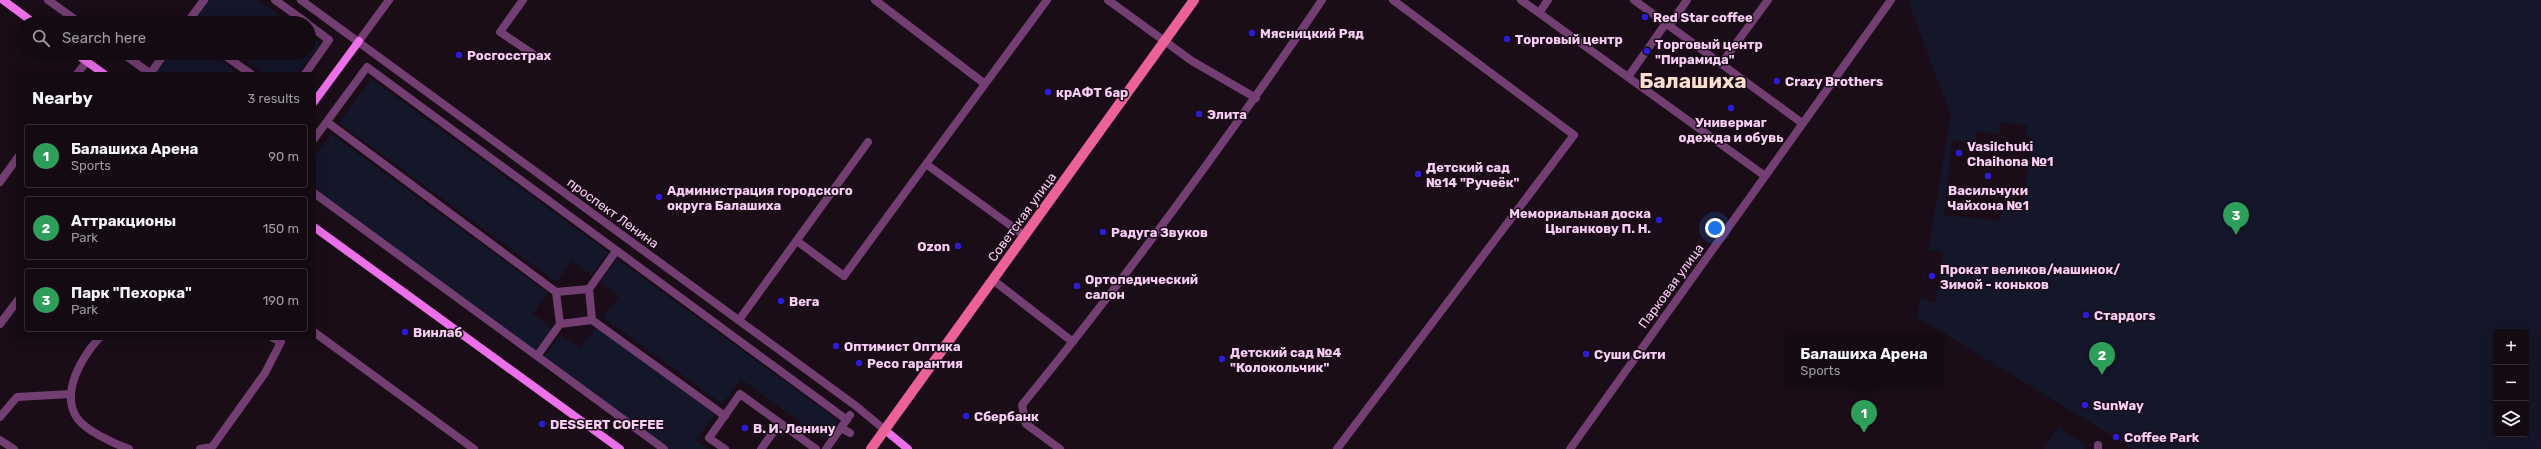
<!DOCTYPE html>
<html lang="en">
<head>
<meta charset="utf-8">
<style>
	:root { --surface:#140a12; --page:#211820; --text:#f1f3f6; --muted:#9d9a9f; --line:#332b32; --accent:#9992e7 }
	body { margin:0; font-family:Rubik,sans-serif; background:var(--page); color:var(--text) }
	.controls { position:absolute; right:12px; bottom:12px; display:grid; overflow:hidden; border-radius:4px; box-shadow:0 4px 16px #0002 }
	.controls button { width:36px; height:36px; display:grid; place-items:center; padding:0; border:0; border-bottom:1px solid var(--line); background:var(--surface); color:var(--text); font:20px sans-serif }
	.you { position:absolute; left:1715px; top:228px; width:14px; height:14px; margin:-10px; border:3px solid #fff; border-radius:50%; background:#1a73e8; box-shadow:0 0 0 6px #1a73e833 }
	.badge { display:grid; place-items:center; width:26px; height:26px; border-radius:50%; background:var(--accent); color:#fff; font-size:13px; font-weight:700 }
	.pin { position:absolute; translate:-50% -33px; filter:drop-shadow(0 1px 2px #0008) }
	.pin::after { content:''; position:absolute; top:21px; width:14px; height:12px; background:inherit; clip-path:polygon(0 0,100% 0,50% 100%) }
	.popup { position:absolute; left:1786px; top:335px; width:156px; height:52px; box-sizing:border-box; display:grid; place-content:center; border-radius:4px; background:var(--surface); filter:drop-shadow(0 1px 3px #0005); font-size:13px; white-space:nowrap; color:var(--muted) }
	.popup b { font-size:15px; color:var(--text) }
	.popup::after { content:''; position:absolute; left:50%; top:100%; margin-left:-8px; border:8px solid transparent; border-top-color:var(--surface) }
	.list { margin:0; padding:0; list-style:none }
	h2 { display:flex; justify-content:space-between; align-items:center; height:52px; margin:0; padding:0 16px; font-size:17px }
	h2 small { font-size:13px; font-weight:400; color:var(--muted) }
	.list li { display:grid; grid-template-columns:26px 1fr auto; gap:12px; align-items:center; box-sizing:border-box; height:64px; margin:0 8px 8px; padding:0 8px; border:1px solid var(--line); border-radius:4px }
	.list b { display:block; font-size:15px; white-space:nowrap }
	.list p { margin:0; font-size:13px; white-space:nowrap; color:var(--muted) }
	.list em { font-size:13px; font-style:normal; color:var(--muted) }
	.icon { flex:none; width:22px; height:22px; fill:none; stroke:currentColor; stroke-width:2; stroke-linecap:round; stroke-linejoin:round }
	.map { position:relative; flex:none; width:2541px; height:449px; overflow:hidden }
	.search { position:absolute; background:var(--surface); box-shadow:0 4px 16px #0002; left:16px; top:16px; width:300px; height:44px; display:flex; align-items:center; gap:10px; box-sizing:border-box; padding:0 14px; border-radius:22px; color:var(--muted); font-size:15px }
	.panel { position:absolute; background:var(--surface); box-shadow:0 4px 16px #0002; left:16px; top:72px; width:300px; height:268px; border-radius:4px }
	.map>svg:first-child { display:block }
</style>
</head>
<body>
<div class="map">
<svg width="2541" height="449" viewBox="0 0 2541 449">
	<rect width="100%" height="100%" fill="#1a0d18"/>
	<path fill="#14162a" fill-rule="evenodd" d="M208,0h50l32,23h-95l-2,-2z
		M1911,0h630v449h-407l-217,-132 34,-202 -42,-111zM2001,122l26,3 -1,12h5l-8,74 -21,-2 -2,12 -56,-6 8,-75 24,3 1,-12 22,3zM1929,250l14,2 -7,51 -15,-4zM2496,332h30v102h-30z
		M309,36l11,8 -22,30h-33l-29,-21h73z
		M170,53h40l29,21h-81l-2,-2z
		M371,79l237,173 -17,23 -19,-14 -16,21 -217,-159z
		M331,134l217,159 -15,21 19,14 -17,23 -221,-162v-32z
		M617,259l222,162 -14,19 -84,-61 -19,25 -119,-87 16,-21 -19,-14z
		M596,327l119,87 -19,26 12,9h-39l-125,-92 17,-22 19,13z
		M2059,427l26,18v4h-42z"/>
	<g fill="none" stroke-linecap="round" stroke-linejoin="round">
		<path stroke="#733e72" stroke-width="8" d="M523,0l-23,32 33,22
			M875,0l110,84
			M1108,0l84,61 64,37
			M1025,236l-99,-72 121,-164
			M797,241l47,35 82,-112
			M993,280l80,62
			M739,320l129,-178
			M0,324l18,-24
			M314,332l160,117
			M99,338c-17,19 -39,55 -22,80 9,13 38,26 52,31
			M0,417l17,-20 53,-3
			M0,440l14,9
			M2098,445v4
			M200,449l12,-2 53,-74 16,-31 -8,-4
			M1060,449l-34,-25 -4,-19c106,-130 206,-266 300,-405
			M1337,449l237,-314 -181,-135"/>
		<path stroke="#733e72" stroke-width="8" d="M48,0l32,23
			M275,0l32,23
			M301,0l555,406 29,24
			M1521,0l244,176
			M1634,0l168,123
			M1539,13l9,-13
			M187,23l17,-23
			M1669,26l18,-26
			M359,41l30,-41
			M122,53l29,21
			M221,53l30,21
			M1721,64l47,-64
			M77,74l10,-13
			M150,74l15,-21
			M305,74l24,-34 -20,-15
			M1628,77l38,-54
			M327,122l229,170
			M314,139l53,-72 480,353
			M0,182l18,-25
			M314,193l350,256
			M589,289l27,-38
			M592,320l-3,-31 -33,3 4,32 32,-4 133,96
			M537,356l23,-32
			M841,428l9,5
			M725,449l-16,-11 31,-44 76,55
			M761,449l19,-26
			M826,449l24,-34
			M1570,449l321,-449"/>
		<path stroke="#ec70ea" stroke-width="8" d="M3,0l31,23
			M75,53l29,21
			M314,102l45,-61
			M314,227l306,222
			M885,430l23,19"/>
		<path stroke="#ea6297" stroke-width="10" d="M871,449l323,-449"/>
	</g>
	<g fill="#2d1cd5" stroke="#1a0d18" stroke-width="1.5">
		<circle cx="1645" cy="17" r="4"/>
		<circle cx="1252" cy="33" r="4"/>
		<circle cx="1507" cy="39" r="4"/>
		<circle cx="1647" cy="51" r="4"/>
		<circle cx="459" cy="55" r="4"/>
		<circle cx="1777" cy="81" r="4"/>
		<circle cx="1048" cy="92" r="4"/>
		<circle cx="1731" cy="108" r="4"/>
		<circle cx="1199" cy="114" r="4"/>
		<circle cx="1959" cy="153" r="4"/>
		<circle cx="1418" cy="174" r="4"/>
		<circle cx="1988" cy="176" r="4"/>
		<circle cx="659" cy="197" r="4"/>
		<circle cx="1659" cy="220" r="4"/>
		<circle cx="1103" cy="232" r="4"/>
		<circle cx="958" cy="246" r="4"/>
		<circle cx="1932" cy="276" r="4"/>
		<circle cx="1077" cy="286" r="4"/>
		<circle cx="781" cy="301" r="4"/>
		<circle cx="2086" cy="315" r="4"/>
		<circle cx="405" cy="332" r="4"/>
		<circle cx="836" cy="346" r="4"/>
		<circle cx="1586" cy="354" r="4"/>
		<circle cx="1222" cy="359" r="4"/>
		<circle cx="859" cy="363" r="4"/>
		<circle cx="2085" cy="405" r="4"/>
		<circle cx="966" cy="416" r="4"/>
		<circle cx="542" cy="424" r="4"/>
		<circle cx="745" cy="428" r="4"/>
		<circle cx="2116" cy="437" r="4"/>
	</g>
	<g text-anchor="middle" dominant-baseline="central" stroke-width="3" stroke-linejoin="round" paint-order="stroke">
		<g font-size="13" font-weight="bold" fill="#f8cdf4" stroke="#1a0d18" text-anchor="start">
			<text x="1653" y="17">Red Star coffee</text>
			<text x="1260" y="33">Мясницкий Ряд</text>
			<text x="1515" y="39">Торговый центр</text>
			<text x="1655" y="44">Торговый центр<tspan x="1655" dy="15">"Пирамида"</tspan></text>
			<text x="467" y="55">Росгосстрах</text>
			<text x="1785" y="81">Crazy Brothers</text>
			<text x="1056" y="92">крАФТ бар</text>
			<text x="1207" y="114">Элита</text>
			<text x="1731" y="122" text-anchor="middle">Универмаг<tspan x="1731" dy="15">одежда и обувь</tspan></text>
			<text x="1967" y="146">Vasilchuki<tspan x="1967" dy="15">Chaihona №1</tspan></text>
			<text x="1426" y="167">Детский сад<tspan x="1426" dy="15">№14 "Ручеёк"</tspan></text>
			<text x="667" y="190">Администрация городского<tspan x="667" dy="15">округа Балашиха</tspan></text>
			<text x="1988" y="190" text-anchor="middle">Васильчуки<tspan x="1988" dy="15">Чайхона №1</tspan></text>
			<text x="1651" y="213" text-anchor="end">Мемориальная доска<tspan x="1651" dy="15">Цыганкову П. Н.</tspan></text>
			<text x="1111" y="232">Радуга Звуков</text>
			<text x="950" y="246" text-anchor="end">Ozon</text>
			<text x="1940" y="269">Прокат великов/машинок/<tspan x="1940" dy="15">Зимой - коньков</tspan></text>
			<text x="1085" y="279">Ортопедический<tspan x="1085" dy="15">салон</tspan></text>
			<text x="789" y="301">Вега</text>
			<text x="2094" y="315">Стардогs</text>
			<text x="413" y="332">Винлаб</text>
			<text x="844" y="346">Оптимист Оптика</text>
			<text x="1230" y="352">Детский сад №4<tspan x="1230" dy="15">"Колокольчик"</tspan></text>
			<text x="1594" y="354">Суши Сити</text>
			<text x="867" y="363">Ресо гарантия</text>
			<text x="2093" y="405">SunWay</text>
			<text x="974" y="416">Сбербанк</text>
			<text x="550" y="424">DESSERT COFFEE</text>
			<text x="753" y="428">В. И. Ленину</text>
			<text x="2124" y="437">Coffee Park</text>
		</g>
		<g font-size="13" fill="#f8cdf4" stroke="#1a0d18">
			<text transform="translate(613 213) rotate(36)">проспект Ленина</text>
			<text transform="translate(1022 217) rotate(-54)">Советская улица</text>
			<text transform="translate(1671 286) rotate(-54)">Парковая улица</text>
		</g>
		<g font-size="21" font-weight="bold" fill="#f9decf" stroke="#1a0d18">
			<text x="1693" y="80">Балашиха</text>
		</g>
	</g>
</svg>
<div class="controls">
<button>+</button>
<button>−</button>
<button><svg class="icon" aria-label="layers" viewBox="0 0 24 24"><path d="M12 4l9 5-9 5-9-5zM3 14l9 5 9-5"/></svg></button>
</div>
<div class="you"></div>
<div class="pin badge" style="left:1864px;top:433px;background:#2e9e5b">1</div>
<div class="popup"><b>Балашиха Арена</b>Sports</div>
<div class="pin badge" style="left:2102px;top:375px;background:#2e9e5b">2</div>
<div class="pin badge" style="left:2236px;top:235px;background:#2e9e5b">3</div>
<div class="search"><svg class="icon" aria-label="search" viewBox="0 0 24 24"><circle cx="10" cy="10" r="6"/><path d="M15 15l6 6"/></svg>Search here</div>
<section class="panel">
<h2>Nearby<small>3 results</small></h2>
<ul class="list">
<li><span class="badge" style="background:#2e9e5b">1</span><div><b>Балашиха Арена</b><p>Sports</p></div><em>90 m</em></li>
<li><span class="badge" style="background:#2e9e5b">2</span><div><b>Аттракционы</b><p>Park</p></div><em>150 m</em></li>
<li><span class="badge" style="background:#2e9e5b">3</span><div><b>Парк &quot;Пехорка&quot;</b><p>Park</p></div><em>190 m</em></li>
</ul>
</section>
</div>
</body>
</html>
